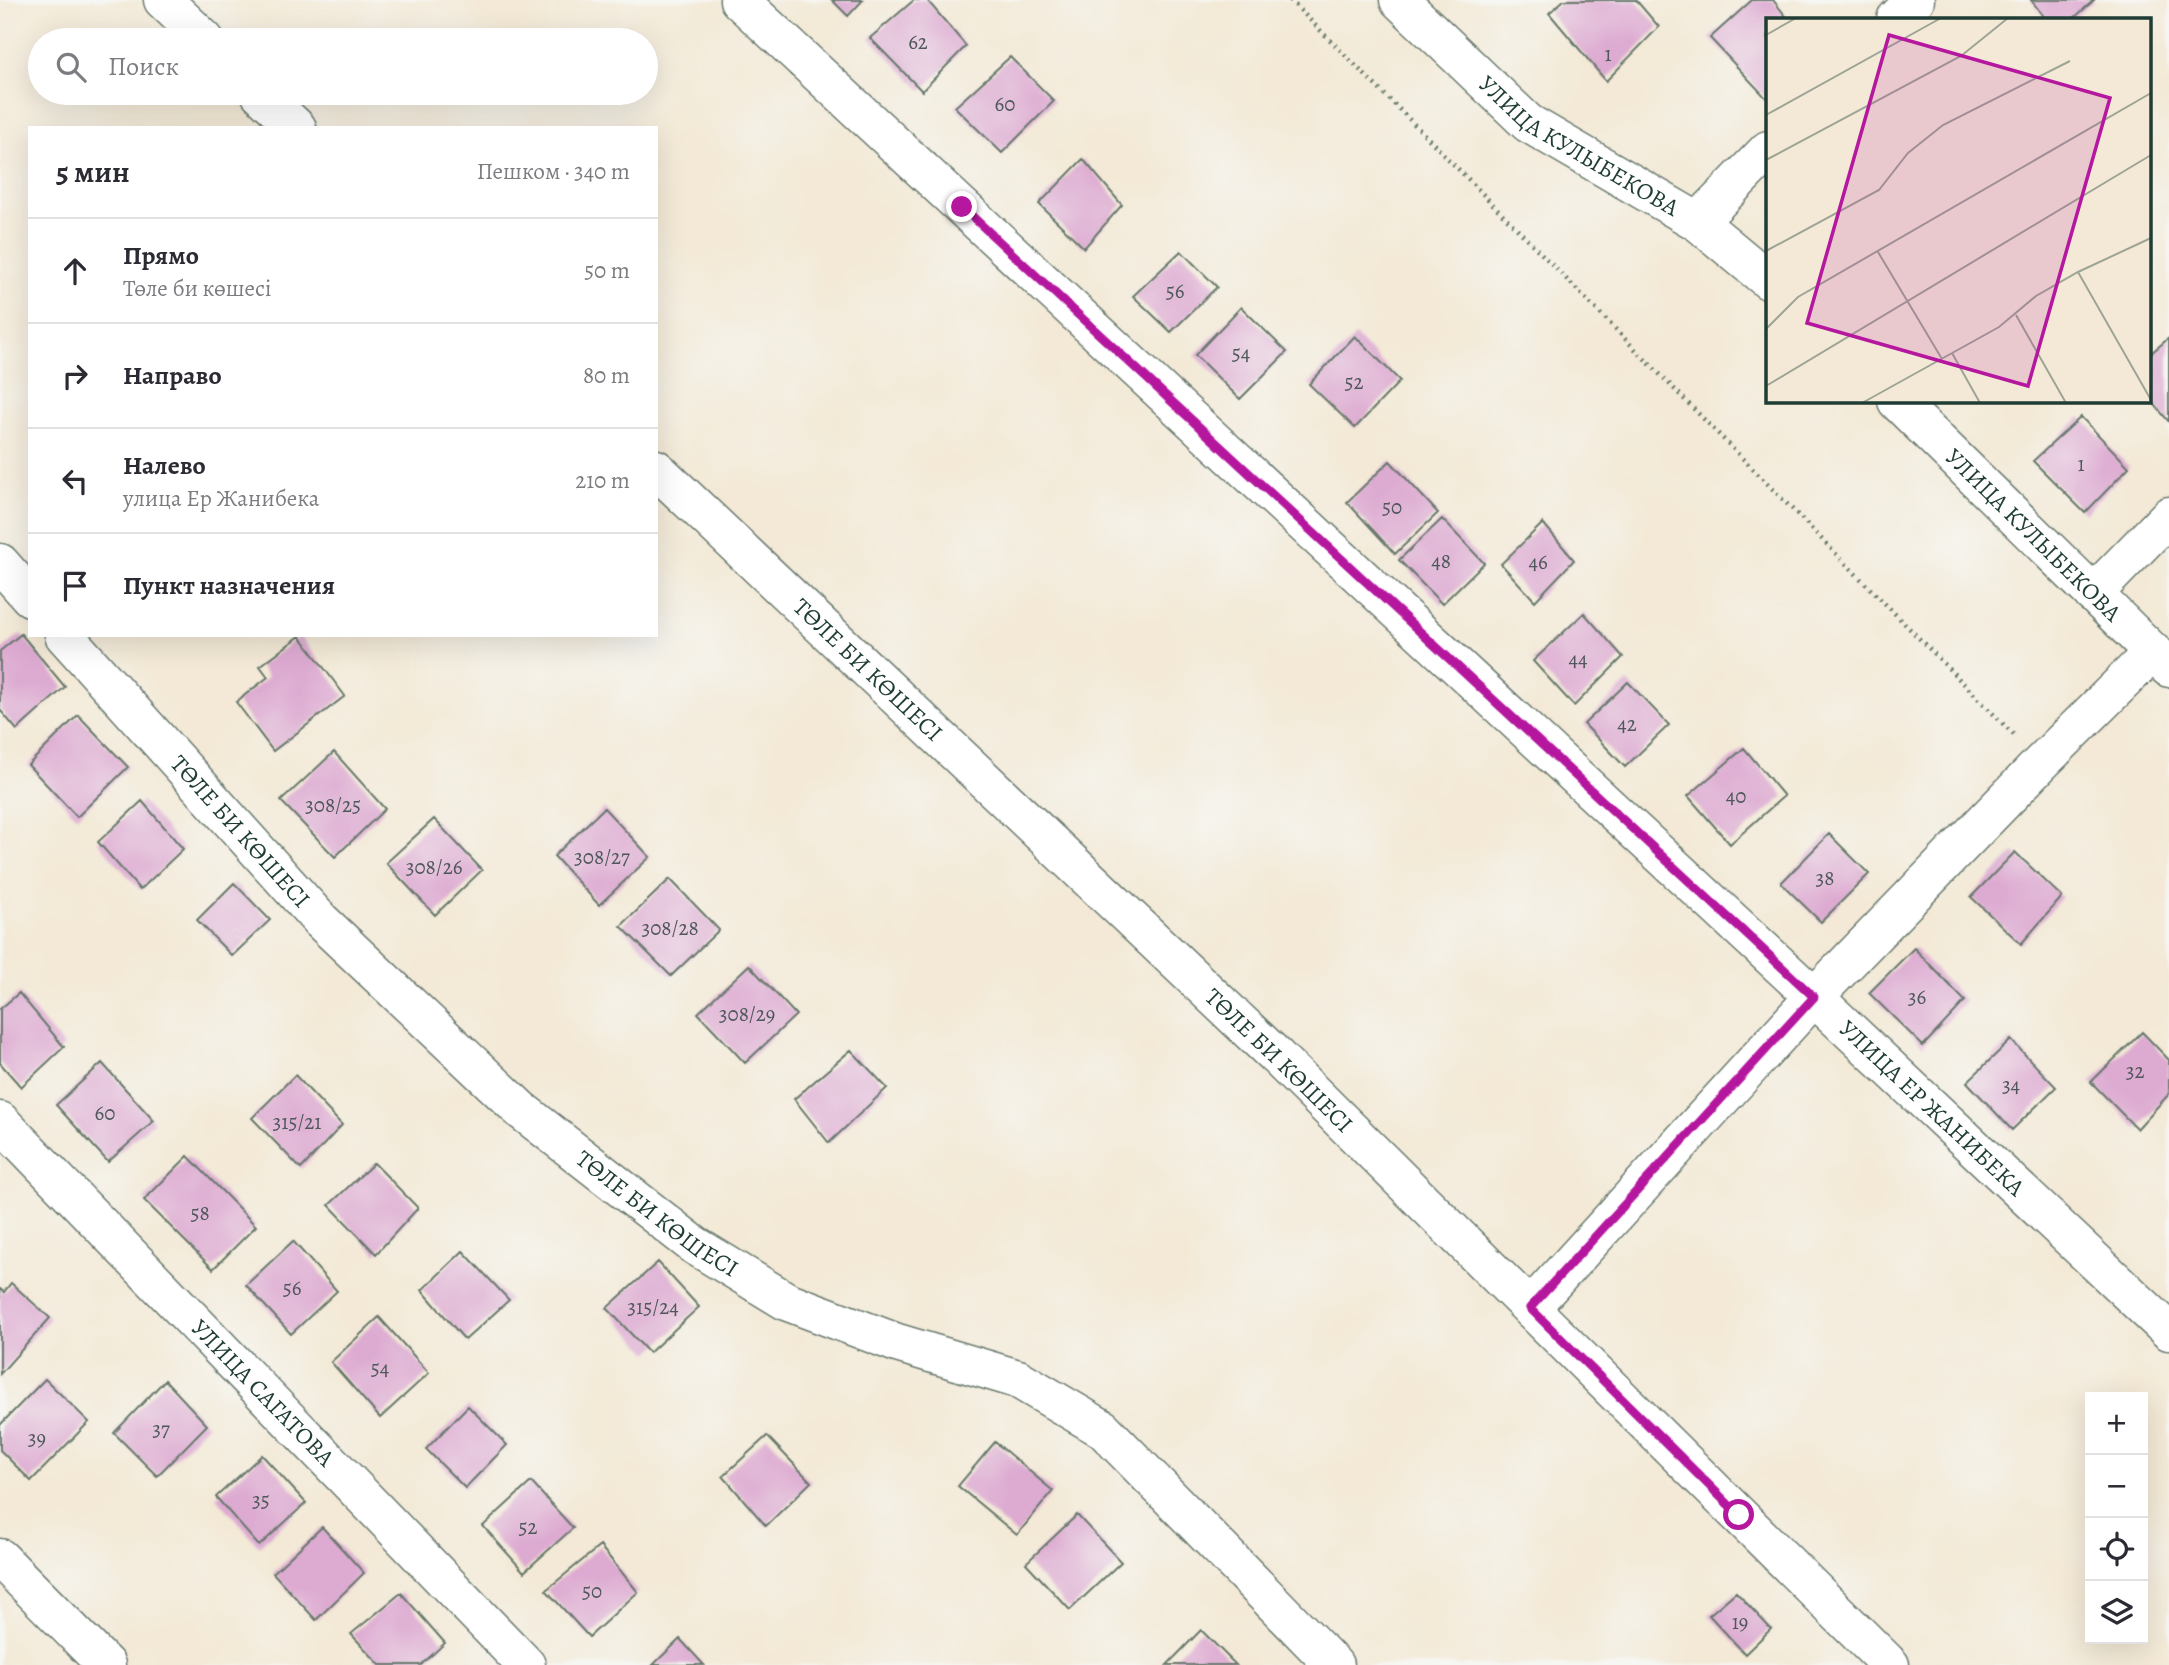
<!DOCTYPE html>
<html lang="ru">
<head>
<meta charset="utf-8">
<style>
	:root { --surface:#fff; --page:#f2f2f3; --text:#2b2b33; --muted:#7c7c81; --line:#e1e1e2 }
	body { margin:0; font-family:Alegreya,serif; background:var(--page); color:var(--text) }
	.controls { position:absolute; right:21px; bottom:21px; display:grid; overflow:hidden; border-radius:0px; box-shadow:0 7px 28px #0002 }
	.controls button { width:63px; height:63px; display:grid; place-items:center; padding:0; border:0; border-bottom:2px solid var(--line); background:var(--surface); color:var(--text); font:35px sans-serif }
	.stop { position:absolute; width:21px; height:21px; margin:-16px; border:5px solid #b5179e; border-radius:50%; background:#fff }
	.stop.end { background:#b5179e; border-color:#fff; box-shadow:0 2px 7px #0008 }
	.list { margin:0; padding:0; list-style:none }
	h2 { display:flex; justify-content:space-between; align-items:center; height:91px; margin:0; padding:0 28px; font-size:30px }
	h2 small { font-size:23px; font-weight:400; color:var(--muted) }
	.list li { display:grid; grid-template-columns:46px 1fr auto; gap:21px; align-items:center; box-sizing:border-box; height:105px; padding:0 28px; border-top:2px solid var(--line) }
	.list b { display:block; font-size:26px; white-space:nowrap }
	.list p { margin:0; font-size:23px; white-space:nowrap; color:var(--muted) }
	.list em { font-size:23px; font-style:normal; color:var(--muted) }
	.icon { flex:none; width:38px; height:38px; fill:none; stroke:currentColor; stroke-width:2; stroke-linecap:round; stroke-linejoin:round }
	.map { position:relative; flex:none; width:2169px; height:1665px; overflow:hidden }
	.search { position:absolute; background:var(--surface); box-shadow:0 7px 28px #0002; left:28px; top:28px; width:630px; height:77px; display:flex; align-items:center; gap:18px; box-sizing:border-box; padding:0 24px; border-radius:38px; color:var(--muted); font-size:26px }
	.panel { position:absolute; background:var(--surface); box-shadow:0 7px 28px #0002; left:28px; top:126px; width:630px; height:511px; border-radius:0px }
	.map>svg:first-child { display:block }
</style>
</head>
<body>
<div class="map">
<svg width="2169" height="1665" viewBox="0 0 2169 1665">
	<rect width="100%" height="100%" fill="#f6f6f2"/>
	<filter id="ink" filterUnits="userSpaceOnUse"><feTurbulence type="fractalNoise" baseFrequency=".0143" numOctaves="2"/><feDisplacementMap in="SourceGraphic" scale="14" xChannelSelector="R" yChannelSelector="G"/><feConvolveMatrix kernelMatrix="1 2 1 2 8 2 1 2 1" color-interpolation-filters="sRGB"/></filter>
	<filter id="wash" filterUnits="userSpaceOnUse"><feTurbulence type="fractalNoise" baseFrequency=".00686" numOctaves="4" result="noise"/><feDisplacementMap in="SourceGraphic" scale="28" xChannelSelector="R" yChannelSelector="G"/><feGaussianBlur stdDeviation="1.57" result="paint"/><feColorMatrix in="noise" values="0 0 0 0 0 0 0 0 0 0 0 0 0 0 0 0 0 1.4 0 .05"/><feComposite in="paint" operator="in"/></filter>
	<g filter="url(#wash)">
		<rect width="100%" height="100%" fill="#f3e9d6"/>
		<g id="blocks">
			<path fill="#ddaad1" d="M832,0h31l-15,16z
				M914,0h13l39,46 -44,45 -52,-53z
				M1564,0h72l23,27 -53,54 -57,-68z
				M1752,0h21l15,19h-20v81l-58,-62z
				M2031,0h63l-21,19h-27z
				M1010,57l44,44 -52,52 -47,-46z
				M1083,159l39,46 -38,43 -45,-44z
				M1181,251l36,36 -46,45 -38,-36z
				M1241,307l46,45 -47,47 -45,-44z
				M1355,336l45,45 -45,47 -46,-44z
				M2169,338v84l-19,-23v-45z
				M2081,417l48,50 -44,46 -52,-52z
				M1390,461l48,52 -43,41 -48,-52z
				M1442,519l42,44 -42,41 -43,-44z
				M1543,523l31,37 -39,41 -34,-37z
				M1584,613l39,44 -49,49 -41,-45z
				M21,634l44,53 -48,43 -17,-20v-59z
				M300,636l45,60 -72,55 -37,-49 32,-25 -8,-11z
				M1628,682l41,43 -44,42 -41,-43z
				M78,715l50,52 -51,50 -49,-52z
				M1744,748l40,48 -54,48 -42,-48z
				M334,752l51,57 -50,48 -54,-56z
				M142,801l41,48 -43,41 -42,-48z
				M604,808l46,49 -51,48 -45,-49z
				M434,819l48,51 -47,45 -49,-52z
				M1829,834l40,40 -48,48 -40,-39z
				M2015,852l47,45 -41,47 -50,-47z
				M670,879l49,51 -48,46 -50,-50z
				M234,883l36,37 -38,36 -35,-36z
				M1914,948l51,53 -42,45 -54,-53z
				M749,965l47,50 -51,48 -47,-50z
				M19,993l45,54 -43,40 -21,-24v-54z
				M2142,1032l27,28v34l-32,35 -46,-47z
				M2011,1040l45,47 -44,43 -45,-48z
				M851,1050l36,38 -58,55 -35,-44z
				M102,1063l52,58 -46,41 -52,-57z
				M295,1075l47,50 -41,44 -49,-51z
				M188,1156l68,70 -43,43 -69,-69z
				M374,1163l44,45 -42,46 -47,-49z
				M293,1241l44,50 -46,43 -45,-49z
				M463,1251l46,49 -44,40 -43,-50z
				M658,1262l41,45 -50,46 -42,-45z
				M11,1283l39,35 -50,56v-85l4,3z
				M379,1317l50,56 -49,45 -49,-56z
				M45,1379l44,43 -58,59 -31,-31v-25z
				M165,1380l42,45 -50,51 -43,-43z
				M468,1406l39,39 -42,43 -39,-39z
				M767,1436l44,46 -45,44 -43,-50z
				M995,1442l58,49 -36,44 -59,-49z
				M262,1455l44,48 -47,43 -43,-49z
				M531,1482l42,46 -49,44 -41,-46z
				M1077,1515l44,47 -51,48 -44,-47z
				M322,1527l42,46 -48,47 -43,-47z
				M600,1546l38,46 -49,45 -43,-47z
				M1736,1592l35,37 -26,25 -36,-39z
				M401,1593l44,50 -24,22h-41l-29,-31z
				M1201,1630l35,35h-69z
				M680,1639l24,26h-51z"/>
		</g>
	</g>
	<g filter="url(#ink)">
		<use href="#blocks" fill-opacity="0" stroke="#69796d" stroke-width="2"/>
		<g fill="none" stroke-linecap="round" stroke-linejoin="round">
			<defs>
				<g id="minor">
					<path d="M163,0l42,40"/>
					<path id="s1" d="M739,0l1075,997 355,334"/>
					<path d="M260,93l37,35"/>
					<path id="s2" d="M656,469l621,588 253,251"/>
					<path d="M0,563l30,34"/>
					<path d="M2093,594l76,-78"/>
					<path id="s3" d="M64,635l256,285 201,190 173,135 92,56 111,42 121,36 85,50 231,236"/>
					<path id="s4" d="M0,1121l526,544"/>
					<path d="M0,1558l106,107"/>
				</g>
				<g id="tertiary">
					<path id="s5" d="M1399,0l129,123 170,99 70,58"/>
					<path d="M1896,19l19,-19"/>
					<path d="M1698,222l70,-72"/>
					<path id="s6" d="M1897,401l272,267"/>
					<path d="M1890,1665l-360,-357 284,-311 227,-234 112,-111"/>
				</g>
			</defs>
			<use href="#minor" stroke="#69796d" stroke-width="41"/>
			<use href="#tertiary" stroke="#69796d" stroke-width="41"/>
			<path stroke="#69796d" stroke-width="4.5" stroke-dasharray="2 5" stroke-linecap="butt" d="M1290,0l129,129 595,606"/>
			<use href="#minor" stroke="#fff" stroke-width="38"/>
			<use href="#tertiary" stroke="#fff" stroke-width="38"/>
		</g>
	</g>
	<g fill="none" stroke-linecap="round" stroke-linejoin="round" filter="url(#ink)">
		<path stroke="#b5179e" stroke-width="9" d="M962,207l852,790 -284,311 209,207"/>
	</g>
	<g text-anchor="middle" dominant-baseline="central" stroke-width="5" stroke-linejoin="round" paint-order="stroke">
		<g font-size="21" fill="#4e585b">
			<text x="918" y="42">62</text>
			<text x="1608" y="54">1</text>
			<text x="1005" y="104">60</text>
			<text x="1175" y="291">56</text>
			<text x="1241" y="353">54</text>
			<text x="1354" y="382">52</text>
			<text x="2081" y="464">1</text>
			<text x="1392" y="507">50</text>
			<text x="1441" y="561">48</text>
			<text x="1538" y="562">46</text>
			<text x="1578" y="659">44</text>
			<text x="1627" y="724">42</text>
			<text x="1736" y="796">40</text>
			<text x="333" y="805">308/25</text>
			<text x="602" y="857">308/27</text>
			<text x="434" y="867">308/26</text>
			<text x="1825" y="878">38</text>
			<text x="670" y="928">308/28</text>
			<text x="1917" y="997">36</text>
			<text x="747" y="1014">308/29</text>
			<text x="2135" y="1071">32</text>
			<text x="2011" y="1085">34</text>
			<text x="105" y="1113">60</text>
			<text x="297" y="1122">315/21</text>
			<text x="200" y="1213">58</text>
			<text x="292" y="1288">56</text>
			<text x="653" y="1307">315/24</text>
			<text x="380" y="1368">54</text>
			<text x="161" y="1429">37</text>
			<text x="37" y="1438">39</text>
			<text x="261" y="1500">35</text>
			<text x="528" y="1527">52</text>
			<text x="592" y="1591">50</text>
			<text x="1740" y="1622">19</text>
		</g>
		<g font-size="24" fill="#1f3d34" stroke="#f6f6f2">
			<text stroke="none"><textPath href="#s5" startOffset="233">УЛИЦА КУЛЫБЕКОВА</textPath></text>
			<text stroke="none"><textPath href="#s6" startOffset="191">УЛИЦА КУЛЫБЕКОВА</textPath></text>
			<text stroke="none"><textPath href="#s2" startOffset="292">ТӨЛЕ БИ КӨШЕСІ</textPath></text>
			<text stroke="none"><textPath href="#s3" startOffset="264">ТӨЛЕ БИ КӨШЕСІ</textPath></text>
			<text stroke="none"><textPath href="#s2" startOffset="859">ТӨЛЕ БИ КӨШЕСІ</textPath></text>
			<text stroke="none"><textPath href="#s1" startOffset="1628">УЛИЦА ЕР ЖАНИБЕКА</textPath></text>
			<text stroke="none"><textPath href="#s3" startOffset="831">ТӨЛЕ БИ КӨШЕСІ</textPath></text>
			<text stroke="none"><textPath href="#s4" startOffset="378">УЛИЦА САГАТОВА</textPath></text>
		</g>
	</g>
	<g transform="translate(1766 18)">
		<rect width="385" height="385" fill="#f3e9d6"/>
		<path fill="none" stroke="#9ea495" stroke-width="2" d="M0,17l30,-17M0,97l175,-97M0,142l195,-104 47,-38M0,233l113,-61 29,-37 35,-28 127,-64M112,234l64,107M312,254l73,128M250,297l50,88M0,311l32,-32 353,-204M186,335l28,50M0,368l385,-231M96,385l137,-76 37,-31 42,-24 73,-34"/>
		<path fill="#b5179e" fill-opacity="0.15" stroke="#b5179e" stroke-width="3.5" d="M123,17l221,63 -82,288 -221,-63z"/>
		<rect width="385" height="385" fill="none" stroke="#1f3d34" stroke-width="3.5"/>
	</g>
</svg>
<div class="controls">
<button>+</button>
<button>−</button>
<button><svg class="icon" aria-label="locate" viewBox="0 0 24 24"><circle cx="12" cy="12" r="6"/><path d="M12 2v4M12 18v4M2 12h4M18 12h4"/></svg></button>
<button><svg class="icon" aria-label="layers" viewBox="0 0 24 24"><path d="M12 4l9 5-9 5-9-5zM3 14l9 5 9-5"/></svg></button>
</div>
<div class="stop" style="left:1739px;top:1515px"></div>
<div class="stop end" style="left:962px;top:207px"></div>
<div class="search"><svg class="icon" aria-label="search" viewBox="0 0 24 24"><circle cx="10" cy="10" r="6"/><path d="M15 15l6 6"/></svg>Поиск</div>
<section class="panel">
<h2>5 мин<small>Пешком · 340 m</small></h2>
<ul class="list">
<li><svg class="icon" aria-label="ahead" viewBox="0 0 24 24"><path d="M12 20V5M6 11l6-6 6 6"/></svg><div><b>Прямо</b><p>Төле би көшесі</p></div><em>50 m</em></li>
<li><svg class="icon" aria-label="right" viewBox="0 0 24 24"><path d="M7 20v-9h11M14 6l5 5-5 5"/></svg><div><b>Направо</b></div><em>80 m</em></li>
<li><svg class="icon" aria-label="left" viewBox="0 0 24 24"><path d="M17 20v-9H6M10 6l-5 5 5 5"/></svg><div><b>Налево</b><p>улица Ер Жанибека</p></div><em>210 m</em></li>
<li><svg class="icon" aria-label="arrive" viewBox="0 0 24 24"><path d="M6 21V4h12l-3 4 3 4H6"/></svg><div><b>Пункт назначения</b></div></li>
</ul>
</section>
</div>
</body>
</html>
